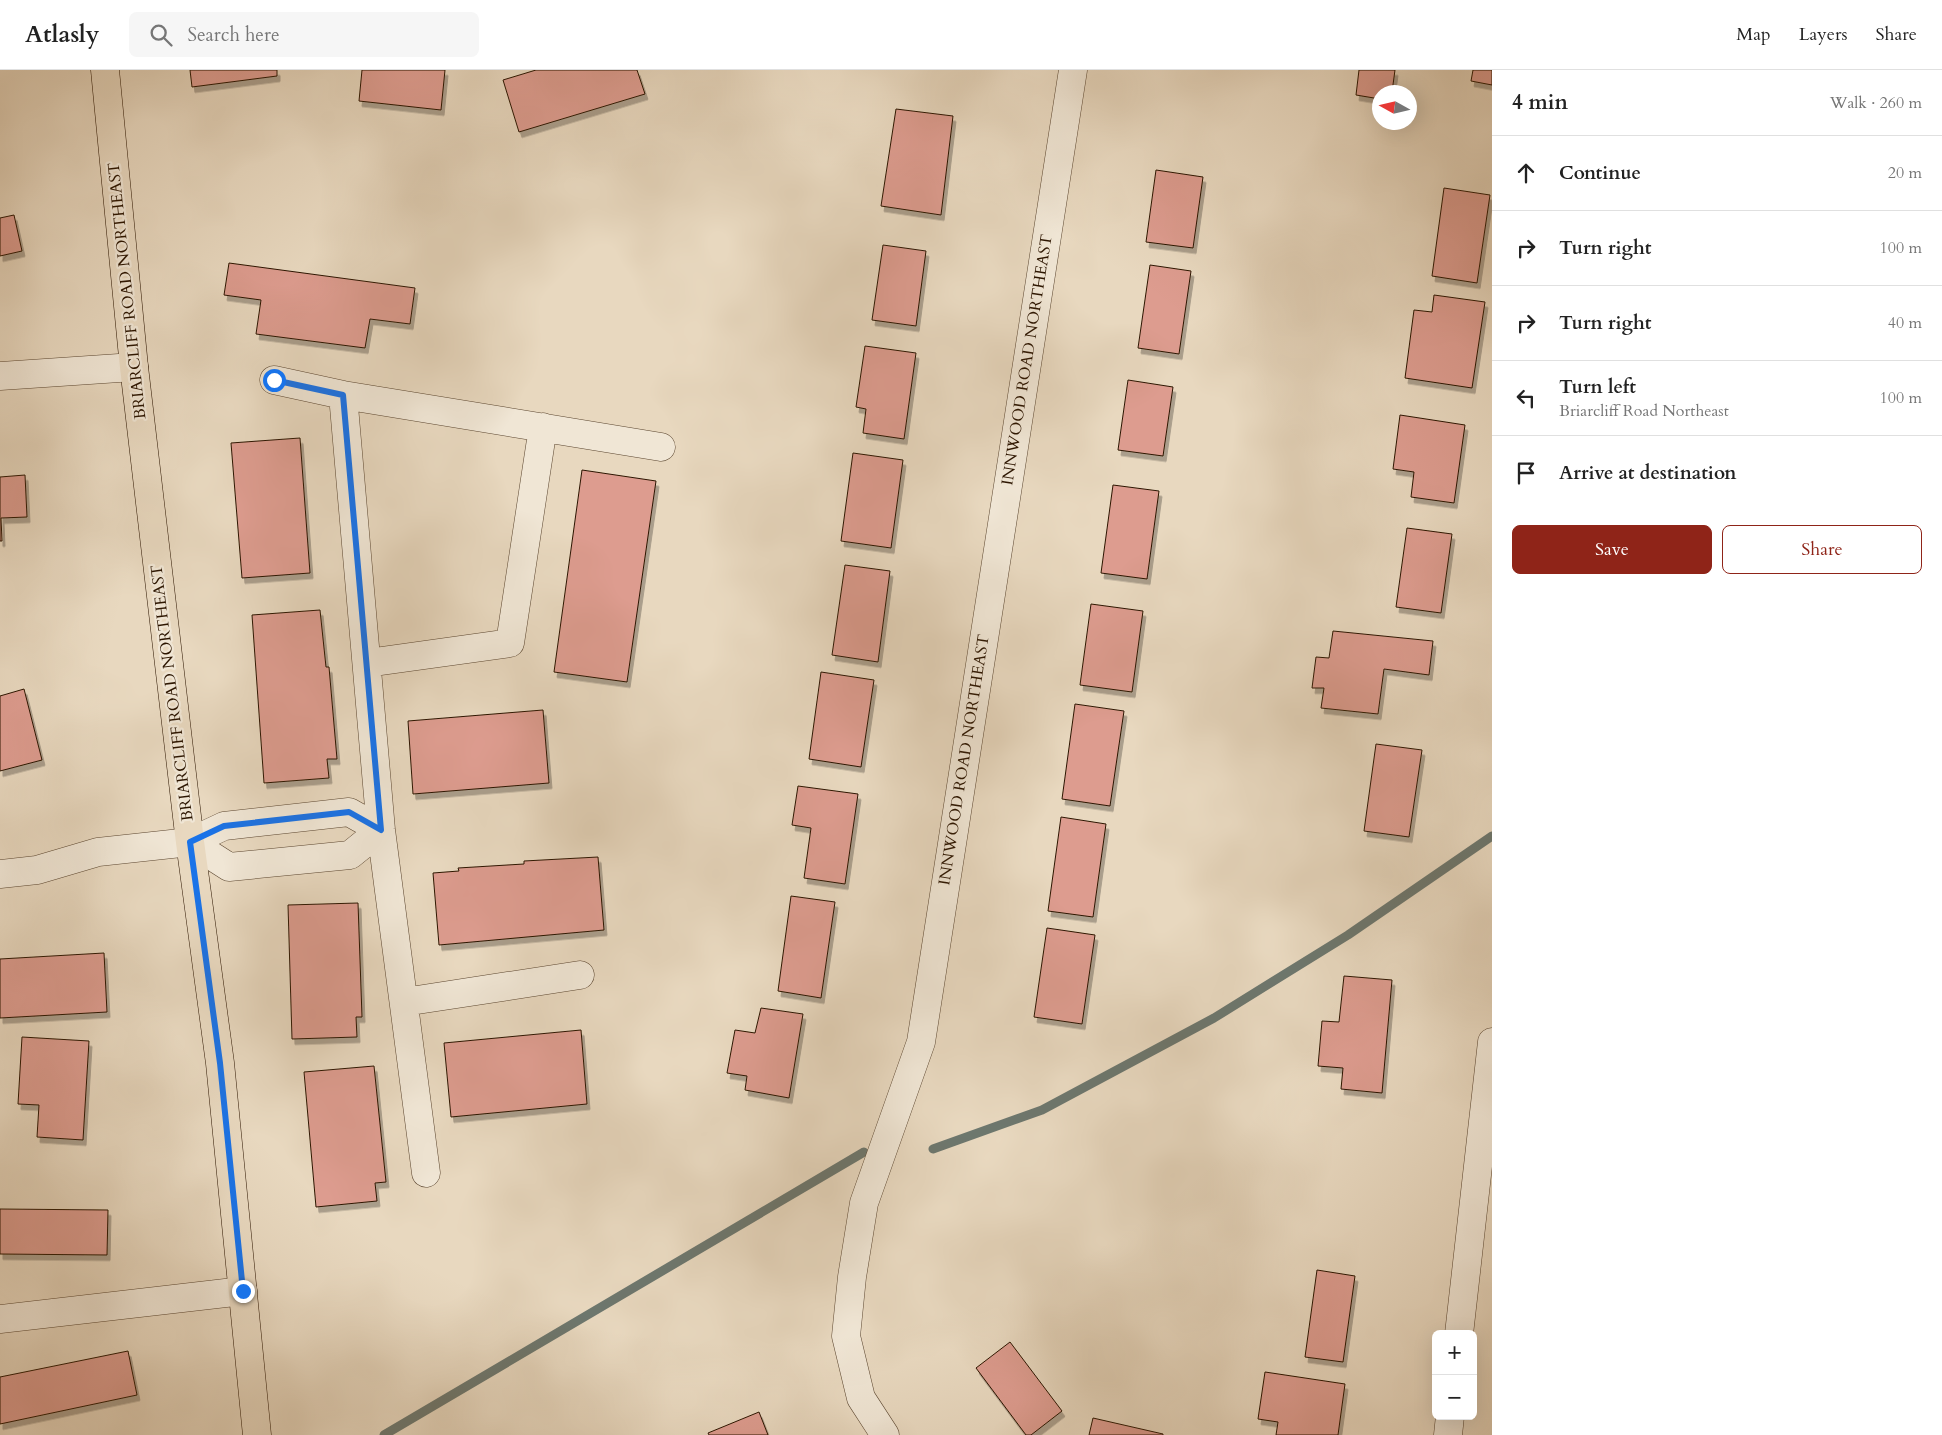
<!DOCTYPE html>
<html lang="en">
<head>
<meta charset="utf-8">
<style>
	:root { --surface:#fff; --page:#f6f6f6; --text:#222; --muted:#767676; --line:#e0e0e0; --accent:#8f2418 }
	body { margin:0; font-family:Cardo,serif; background:var(--page); color:var(--text) }
	.controls { position:absolute; right:15px; bottom:15px; display:grid; overflow:hidden; border-radius:8px; box-shadow:0 5px 20px #0002 }
	.controls button { width:45px; height:45px; display:grid; place-items:center; padding:0; border:0; border-bottom:1px solid var(--line); background:var(--surface); color:var(--text); font:25px sans-serif }
	.compass { position:absolute; left:1372px; top:15px; width:45px; height:45px; border-radius:50%; background:var(--surface); box-shadow:0 5px 20px #0002; rotate:278deg }
	.stop { position:absolute; width:15px; height:15px; margin:-11px; border:4px solid #1a73e8; border-radius:50%; background:#fff }
	.stop.end { background:#1a73e8; border-color:#fff; box-shadow:0 1px 5px #0008 }
	.list { margin:0; padding:0; list-style:none }
	h2 { display:flex; justify-content:space-between; align-items:center; height:65px; margin:0; padding:0 20px; font-size:21px }
	h2 small { font-size:16px; font-weight:400; color:var(--muted) }
	.list li { display:grid; grid-template-columns:32px 1fr auto; gap:15px; align-items:center; box-sizing:border-box; height:75px; padding:0 20px; border-top:1px solid var(--line) }
	.list b { display:block; font-size:19px; white-space:nowrap }
	.list p { margin:0; font-size:16px; white-space:nowrap; color:var(--muted) }
	.list em { font-size:16px; font-style:normal; color:var(--muted) }
	.actions { display:flex; gap:10px; padding:15px 20px }
	.actions a { flex:1; padding:11px 0; border:1px solid var(--accent); border-radius:8px; text-align:center; font-size:18px; color:var(--accent) }
	.actions .main { background:var(--accent); color:#fff }
	.icon { flex:none; width:28px; height:28px; fill:none; stroke:currentColor; stroke-width:2; stroke-linecap:round; stroke-linejoin:round }
	.map { position:relative; flex:none; width:1492px; height:1365px; overflow:hidden }
	header { display:flex; align-items:center; gap:30px; box-sizing:border-box; height:70px; padding:0 25px; background:var(--surface); border-bottom:1px solid var(--line) }
	header strong { font-size:24px }
	nav { display:flex; gap:28px; margin-inline-start:auto; font-size:18px }
	.search { width:350px; height:45px; background:var(--page); display:flex; align-items:center; gap:12px; box-sizing:border-box; padding:0 18px; border-radius:8px; color:var(--muted); font-size:19px }
	main { display:flex }
	aside { flex:1; background:var(--surface) }
	.map>svg:first-child { display:block }
</style>
</head>
<body>
<header>
<strong>Atlasly</strong>
<div class="search"><svg class="icon" aria-label="search" viewBox="0 0 24 24"><circle cx="10" cy="10" r="6"/><path d="M15 15l6 6"/></svg>Search here</div>
<nav><a>Map</a><a>Layers</a><a>Share</a></nav>
</header>
<main>
<div class="map">
<svg width="1492" height="1365" viewBox="0 0 1492 1365">
	<defs>
		<filter id="shadow"><feDropShadow dx="3" dy="5.5" stdDeviation="0" flood-color="#0004"/></filter>
	</defs>
	<rect width="100%" height="100%" fill="#e8d8bf"/>
	<filter id="stains"><feTurbulence type="fractalNoise" baseFrequency=".004" numOctaves="4"/><feColorMatrix values="0 0 0 0 .2 0 0 0 0 .09 0 0 0 0 .02 0 0 0 .5 -.17"/></filter>
	<radialGradient id="worn" r=".72"><stop offset=".6" stop-color="#630" stop-opacity="0"/><stop offset="1" stop-color="#630" stop-opacity=".3"/></radialGradient>
	<g fill="none" stroke-linecap="round" stroke-linejoin="round">
		<path stroke="#6d776e" stroke-width="9" d="M933,1079l109,-39 172,-92 134,-83 144,-99
			M384,1365l480,-283"/>
	</g>
	<path fill="#dd9c8f" stroke="#2c1500" filter="url(#shadow)" d="M190,0h87v6l-85,11z
		M362,0h83l-4,40 -82,-9z
		M536,0h101l8,24 -126,38 -16,-52z
		M1359,0h36l-3,22h-12v7l-24,-4z
		M1473,0h19v15l-21,-4z
		M896,39l57,7 -12,99 -60,-9z
		M1156,100l47,7 -10,71 -47,-6z
		M1444,118l46,7 -13,88 -45,-7z
		M14,145l8,36 -22,5v-38z
		M883,175l43,6 -10,75 -44,-6z
		M229,193l186,25 -5,36 -40,-5 -5,29 -109,-14 5,-34 -37,-5z
		M1150,195l41,6 -12,83 -41,-6z
		M1434,225l51,7 -13,86 -67,-10 9,-68 18,2z
		M865,276l51,7 -12,86 -41,-6 3,-24 -10,-2z
		M1128,310l45,7 -10,69 -45,-6z
		M1400,345l65,10 -11,78 -43,-6 3,-25 -21,-3z
		M300,368l10,135 -68,5 -11,-135z
		M853,383l50,7 -12,88 -50,-7z
		M582,400l74,11 -29,201 -73,-10z
		M25,405l2,42 -26,1 1,23h-2v-64z
		M1113,415l46,6 -12,88 -46,-6z
		M1407,458l45,6 -11,79 -45,-6z
		M845,495l45,6 -12,91 -46,-7z
		M1091,534l52,7 -11,81 -52,-7z
		M320,540l6,57h3l8,92h-10l2,19 -65,5 -12,-168z
		M1333,561l100,10 -4,34 -45,-6 -6,45 -57,-6 3,-20h-12l4,-31 13,1z
		M821,602l53,8 -13,87 -52,-8z
		M24,619l18,71 -42,11v-75z
		M1075,634l49,7 -14,95 -48,-7z
		M543,640l6,73 -136,11 -5,-73z
		M1376,674l46,6 -13,87 -45,-6z
		M798,716l60,8 -13,90 -41,-6 7,-50 -19,-3z
		M1061,747l45,7 -13,93 -45,-6z
		M598,787l6,73 -165,15 -6,-72 26,-2 -1,-3 66,-4v-3z
		M791,826l44,6 -14,96 -43,-7z
		M358,833l4,114h-6l1,20 -65,2 -4,-134z
		M1047,858l48,7 -13,89 -48,-7z
		M104,883l3,59 -107,6v-59z
		M1344,906l48,4 -10,113 -41,-4 2,-21 -25,-2 4,-45 17,1z
		M761,938l42,6 -14,84 -44,-8 2,-14 -20,-3 8,-43 20,3z
		M581,960l6,74 -136,13 -7,-74z
		M22,967l67,4 -6,99 -46,-3 2,-32 -21,-1z
		M374,996l12,116 -11,1 2,18 -61,6 -12,-135z
		M0,1139l108,1 -1,45 -107,-1z
		M1317,1200l38,6 -12,86 -38,-5z
		M1010,1272l52,69 -31,24h-5l-50,-67z
		M128,1281l9,44 -137,29v-47z
		M1265,1302l80,12 -7,51h-62l2,-13 -20,-3z
		M759,1342l9,23h-59l-1,-2z
		M1093,1348l70,16v1h-74z"/>
	<g fill="none" stroke-linecap="round" stroke-linejoin="round">
		<defs>
			<path id="minor" d="M0,306l134,-9
				M274,310l69,15 38,435 45,343
				M343,325l318,52
				M367,593l143,-20 33,-216
				M0,804l37,-4 61,-18 92,-10 34,-16 125,-14 32,18 -31,25 -121,12 -39,-25
				M404,932l176,-27
				M0,1249l243,-28
				M1459,1264l33,-292
				M885,1365l-24,-37 -15,-62 6,-59 12,-74 57,-161 152,-972
				M1448,1365l2,-19"/>
			<path id="major" d="M105,0l29,297 56,475 30,221 37,372"/>
		</defs>
		<use href="#minor" stroke="#5b4630" stroke-width="29"/>
		<use href="#major" stroke="#2c1500" stroke-width="29"/>
		<use href="#minor" stroke="#f0e6d5" stroke-width="28"/>
		<use href="#major" stroke="#e8d8bf" stroke-width="28"/>
	</g>
	<g fill="none" stroke-linecap="round" stroke-linejoin="round">
		<path stroke="#1a73e8" stroke-width="6" d="M243,1221l-23,-228 -30,-221 34,-16 125,-14 32,18 -38,-435 -69,-15"/>
	</g>
	<g text-anchor="middle" dominant-baseline="central" stroke-width="4.5" stroke-linejoin="round" paint-order="stroke">
		<g font-size="16" fill="#2c1500" stroke="#f0e6d5">
			<text transform="translate(127 221) rotate(-96)">BRIARCLIFF ROAD NORTHEAST</text>
			<text transform="translate(1027 290) rotate(-81)">INNWOOD ROAD NORTHEAST</text>
			<text transform="translate(172 623) rotate(-97)">BRIARCLIFF ROAD NORTHEAST</text>
			<text transform="translate(964 690) rotate(-81)">INNWOOD ROAD NORTHEAST</text>
		</g>
	</g>
	<rect width="100%" height="100%" filter="url(#stains)"/>
	<rect width="100%" height="100%" fill="url(#worn)"/>
</svg>
<div class="controls">
<button>+</button>
<button>−</button>
</div>
<svg class="compass" viewBox="-18 -18 36 36"><path d="M0-13l5 13h-10z" fill="#e53935"/><path d="M0 13l5-13h-10z" fill="#767676"/></svg>
<div class="stop" style="left:274px;top:310px"></div>
<div class="stop end" style="left:243px;top:1221px"></div>
</div>
<aside>
<h2>4 min<small>Walk · 260 m</small></h2>
<ul class="list">
<li><svg class="icon" aria-label="ahead" viewBox="0 0 24 24"><path d="M12 20V5M6 11l6-6 6 6"/></svg><div><b>Continue</b></div><em>20 m</em></li>
<li><svg class="icon" aria-label="right" viewBox="0 0 24 24"><path d="M7 20v-9h11M14 6l5 5-5 5"/></svg><div><b>Turn right</b></div><em>100 m</em></li>
<li><svg class="icon" aria-label="right" viewBox="0 0 24 24"><path d="M7 20v-9h11M14 6l5 5-5 5"/></svg><div><b>Turn right</b></div><em>40 m</em></li>
<li><svg class="icon" aria-label="left" viewBox="0 0 24 24"><path d="M17 20v-9H6M10 6l-5 5 5 5"/></svg><div><b>Turn left</b><p>Briarcliff Road Northeast</p></div><em>100 m</em></li>
<li><svg class="icon" aria-label="arrive" viewBox="0 0 24 24"><path d="M6 21V4h12l-3 4 3 4H6"/></svg><div><b>Arrive at destination</b></div></li>
</ul>
<div class="actions"><a class="main">Save</a><a>Share</a></div>
</aside>
</main>
</body>
</html>
